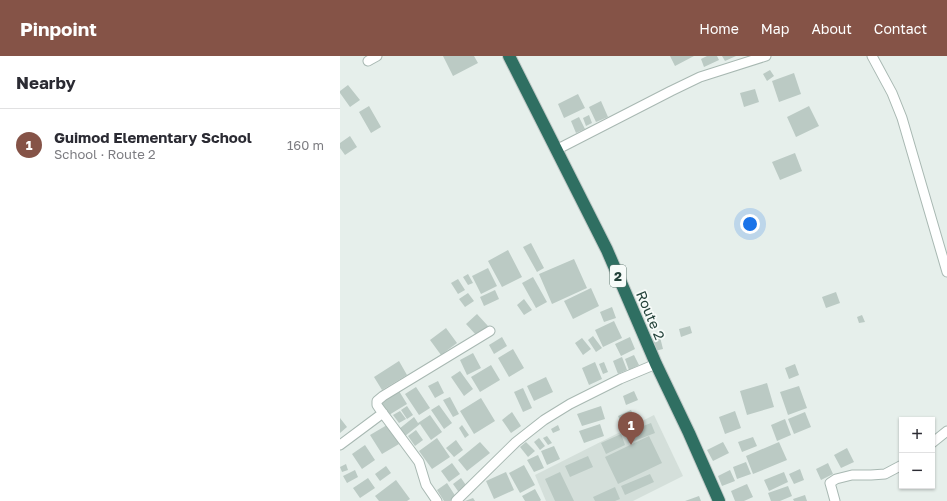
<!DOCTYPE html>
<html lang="en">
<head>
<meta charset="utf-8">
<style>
	:root { --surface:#fff; --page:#f7f7f7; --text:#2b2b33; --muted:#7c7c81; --line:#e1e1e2; --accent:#855347 }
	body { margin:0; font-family:"Golos Text",sans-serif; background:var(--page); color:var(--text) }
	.controls { position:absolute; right:12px; bottom:12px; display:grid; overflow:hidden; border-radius:0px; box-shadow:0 1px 3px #0004 }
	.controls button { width:36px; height:36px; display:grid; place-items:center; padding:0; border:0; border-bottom:1px solid var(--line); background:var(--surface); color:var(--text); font:20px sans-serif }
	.you { position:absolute; left:410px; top:168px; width:14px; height:14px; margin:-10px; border:3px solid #fff; border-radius:50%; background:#1a73e8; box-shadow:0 0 0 6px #1a73e833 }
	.badge { display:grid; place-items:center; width:26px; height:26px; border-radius:50%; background:var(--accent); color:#fff; font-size:13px; font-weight:700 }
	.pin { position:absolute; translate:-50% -33px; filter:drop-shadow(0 1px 2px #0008) }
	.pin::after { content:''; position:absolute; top:21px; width:14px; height:12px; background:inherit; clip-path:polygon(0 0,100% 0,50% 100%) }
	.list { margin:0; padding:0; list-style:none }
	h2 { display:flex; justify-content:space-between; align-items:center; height:52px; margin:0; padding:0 16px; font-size:17px }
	h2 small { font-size:13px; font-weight:400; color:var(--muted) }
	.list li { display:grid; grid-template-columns:26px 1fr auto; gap:12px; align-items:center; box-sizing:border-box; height:72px; padding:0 16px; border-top:1px solid var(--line) }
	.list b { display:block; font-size:15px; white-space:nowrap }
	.list p { margin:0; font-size:13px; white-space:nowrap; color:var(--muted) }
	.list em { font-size:13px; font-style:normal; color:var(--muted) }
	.map { position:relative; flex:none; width:607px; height:445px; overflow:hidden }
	header { display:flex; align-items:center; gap:24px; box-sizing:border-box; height:56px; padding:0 20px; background:var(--accent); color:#fff }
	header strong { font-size:19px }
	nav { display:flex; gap:22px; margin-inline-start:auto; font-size:14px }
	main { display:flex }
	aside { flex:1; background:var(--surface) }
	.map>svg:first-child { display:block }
</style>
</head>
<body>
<header>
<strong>Pinpoint</strong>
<nav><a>Home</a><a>Map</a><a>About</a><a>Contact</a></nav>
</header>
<main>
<aside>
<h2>Nearby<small></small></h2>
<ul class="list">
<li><span class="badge">1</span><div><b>Guimod Elementary School</b><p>School · Route 2</p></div><em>160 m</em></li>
</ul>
</aside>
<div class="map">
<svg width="607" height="445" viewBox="0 0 607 445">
	<rect width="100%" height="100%" fill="#e6efeb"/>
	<path fill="#d4dfda" d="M314,359l29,61 -50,25h-87l-11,-26z"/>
	<path fill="#bbcac4" d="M103,0h31l4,7 -25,13z
		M330,0h24l-19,10z
		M367,0h10l2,4 -15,7 -3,-8z
		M382,0h14l-11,5z
		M430,14l4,6 -7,5 -4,-7z
		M454,17l7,21 -22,8 -7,-21z
		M8,29l12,15 -10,7 -10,-14v-2z
		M415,33l4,13 -15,5 -4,-14z
		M238,38l7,14 -21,10 -6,-14z
		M261,45l7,16 -12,5 -7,-15z
		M29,50l12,21 -10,6 -12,-21z
		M469,50l10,20 -23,11 -9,-20z
		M249,59l3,8 -6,3 -3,-8z
		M239,61l6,12 -9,4 -5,-12z
		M10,80l7,11 -12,8 -5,-7v-5z
		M455,97l7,18 -22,9 -8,-18z
		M191,187l13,25 -7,4 -14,-25z
		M168,194l14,27 -20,10 -14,-26z
		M234,203l13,29 -35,16 -13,-30z
		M148,212l9,18 -16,8 -9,-18z
		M128,218l5,9 -5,2 -5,-8z
		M193,221l14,25 -11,6 -14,-25z
		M118,223l7,11 -7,4 -7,-11z
		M251,232l8,18 -26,13 -9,-18z
		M155,234l4,9 -15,7 -4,-9z
		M496,236l4,11 -14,5 -4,-11z
		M128,237l6,8 -9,6 -6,-8z
		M184,243l8,11 -8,5 -7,-10z
		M272,251l4,11 -12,4 -4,-10z
		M137,258l11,12 -11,10 -11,-12z
		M522,259l3,7 -6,1 -2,-6z
		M274,265l8,17 -19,9 -8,-17z
		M350,270l2,7 -11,4 -2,-8z
		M106,272l11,15 -16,12 -11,-15z
		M253,280l9,12 -6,4 -8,-12z
		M162,281l5,9 -13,8 -5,-9z
		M290,281l5,12 -14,7 -6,-12z
		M320,281l3,12 -8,2 -3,-11z
		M242,282l9,11 -8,6 -8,-12z
		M173,293l11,19 -15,9 -11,-19z
		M133,297l8,15 -14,7 -7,-15z
		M294,299l5,10 -10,5 -4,-11z
		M282,301l5,13 -9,4 -5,-13z
		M59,305l8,14 -25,15 -8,-13z
		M255,306l7,17 -13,6 -7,-17z
		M264,306l4,10 -5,2 -4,-10z
		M455,308l4,11 -10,4 -4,-11z
		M151,309l9,15 -20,12 -9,-15z
		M120,315l13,18 -9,7 -13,-19z
		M206,321l7,15 -19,9 -7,-15z
		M98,325l6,12 -9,5 -7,-12z
		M427,327l7,24 -27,8 -7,-24z
		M459,330l8,22 -19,7 -8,-23z
		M76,331l14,21 -11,7 -14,-21z
		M183,332l9,20 -9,4 -9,-20z
		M59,335l8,13 -18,11 -8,-13z
		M294,335l4,9 -12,5 -3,-9z
		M110,341l9,17 -6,3 -10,-17z
		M141,342l14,23 -21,13 -14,-23z
		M99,349l13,18 -8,6 -13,-19z
		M67,350l6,9 -6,4 -6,-9z
		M261,350l4,13 -23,7 -5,-12z
		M291,354l6,12 -13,7 -6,-13z
		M60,355l6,8 -7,4 -6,-8z
		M395,355l6,17 -16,6 -6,-17z
		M172,356l9,14 -10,7 -9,-13z
		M465,356l6,15 -17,7 -6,-15z
		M90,359l12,17 -11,8 -11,-16 -15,12 -6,-7 15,-12 4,6z
		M0,362l7,9 -7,6z
		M445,363l6,16 -14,6 -6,-16z
		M311,367l4,10 -26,10 -4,-10z
		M260,368l4,12 -20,7 -5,-12z
		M47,369l12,19 -17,10 -12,-19z
		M122,369l7,10 -4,3 -6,-10z
		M218,369l2,5 -7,3 -2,-4z
		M76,374l7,10 -8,6 -7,-10z
		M281,378l4,11 -19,9 -5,-11z
		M207,380l5,7 -4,2 -5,-7z
		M309,380l13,27 -44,21 -13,-27z
		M413,381l4,9 -15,6 -4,-10z
		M97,382l13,19 -18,12 -13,-18z
		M199,382l6,8 -5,4 -6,-8z
		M116,384l7,10 -9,7 -8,-9z
		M140,386l10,11 -23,18 -9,-11z
		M186,386l9,9 -7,6 -8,-10z
		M383,386l6,11 -16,8 -6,-11z
		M439,386l8,18 -34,14 -7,-18z
		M25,389l10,15 -13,9 -10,-15z
		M214,390l6,13 -13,6 -6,-14z
		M507,392l7,14 -13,6 -7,-13z
		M198,399l6,13 -10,4 -7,-12z
		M248,400l5,11 -23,10 -5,-11z
		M406,406l5,12 -14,5 -4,-12z
		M112,407l8,11 -11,8 -8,-11z
		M488,407l5,11 -12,6 -5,-11z
		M6,408l2,6 -6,2 -2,-5z
		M184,409l11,20 -15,8 -11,-20z
		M46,410l5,7 -11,8 -5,-7z
		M460,413l4,11 -10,4 -5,-10z
		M15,414l3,7 -11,6 -4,-7z
		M390,414l5,11 -13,5 -4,-10z
		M166,416l8,18 -20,9 -8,-18z
		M220,416l14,29h-19l-10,-22z
		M444,416l4,10 -19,9 -5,-11z
		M310,418l4,8 -29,13 -4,-9z
		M28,422l7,10 -15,10 -7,-10z
		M121,422l7,10 -8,6 -7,-10z
		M56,424l14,19 -3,2h-28l-4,-5z
		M107,427l9,14 -6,4h-6l-7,-11z
		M407,428l6,13 -9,4h-9l-4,-10z
		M448,430l4,10 -12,5h-9l-3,-8z
		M275,431l5,12 -5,2h-20l-2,-4z
		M195,433l6,11 -1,1h-15l-3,-5z
		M465,439l2,6h-13l-1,-2z
		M359,440l2,5h-16z
		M133,442l2,3h-10z"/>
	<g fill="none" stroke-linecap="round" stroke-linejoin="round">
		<defs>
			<path id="street" d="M532,0l20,37 10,25 45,154
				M28,5l9,-5
				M216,94l115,-59 29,-14 66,-21
				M592,387l15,-12
				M0,389l43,-32
				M97,445l-11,-16 -7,-23 -40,-54 -2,-3v-4l6,-5 107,-65
				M116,445l60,-59 28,-22 26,-16 50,-25 36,-15
				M495,445l-3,-11 -2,-7 6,-4 16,-4h19l14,-1 17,-9"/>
			<path id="highway" d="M169,0l98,194 49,114 33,69 30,68"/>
		</defs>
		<use href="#street" stroke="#a8b8b2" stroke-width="11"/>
		<use href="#highway" stroke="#c2cac8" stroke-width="14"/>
		<use href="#street" stroke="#fff" stroke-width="9"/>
		<use href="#highway" stroke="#2f6f62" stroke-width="12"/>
	</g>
	<g text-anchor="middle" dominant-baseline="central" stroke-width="3.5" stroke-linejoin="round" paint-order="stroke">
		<rect fill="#f7fbf9" stroke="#637a73" stroke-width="1" x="270" y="209" width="16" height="22" rx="3"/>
		<g font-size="13" font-weight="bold" fill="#24423a">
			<text x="278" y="220">2</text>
		</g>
		<g font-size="14" fill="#24423a" stroke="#f7fbf9">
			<text transform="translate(311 259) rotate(67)">Route 2</text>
		</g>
	</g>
</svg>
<div class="controls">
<button>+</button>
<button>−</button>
</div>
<div class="you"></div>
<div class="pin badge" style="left:291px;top:389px">1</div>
</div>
</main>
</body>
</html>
